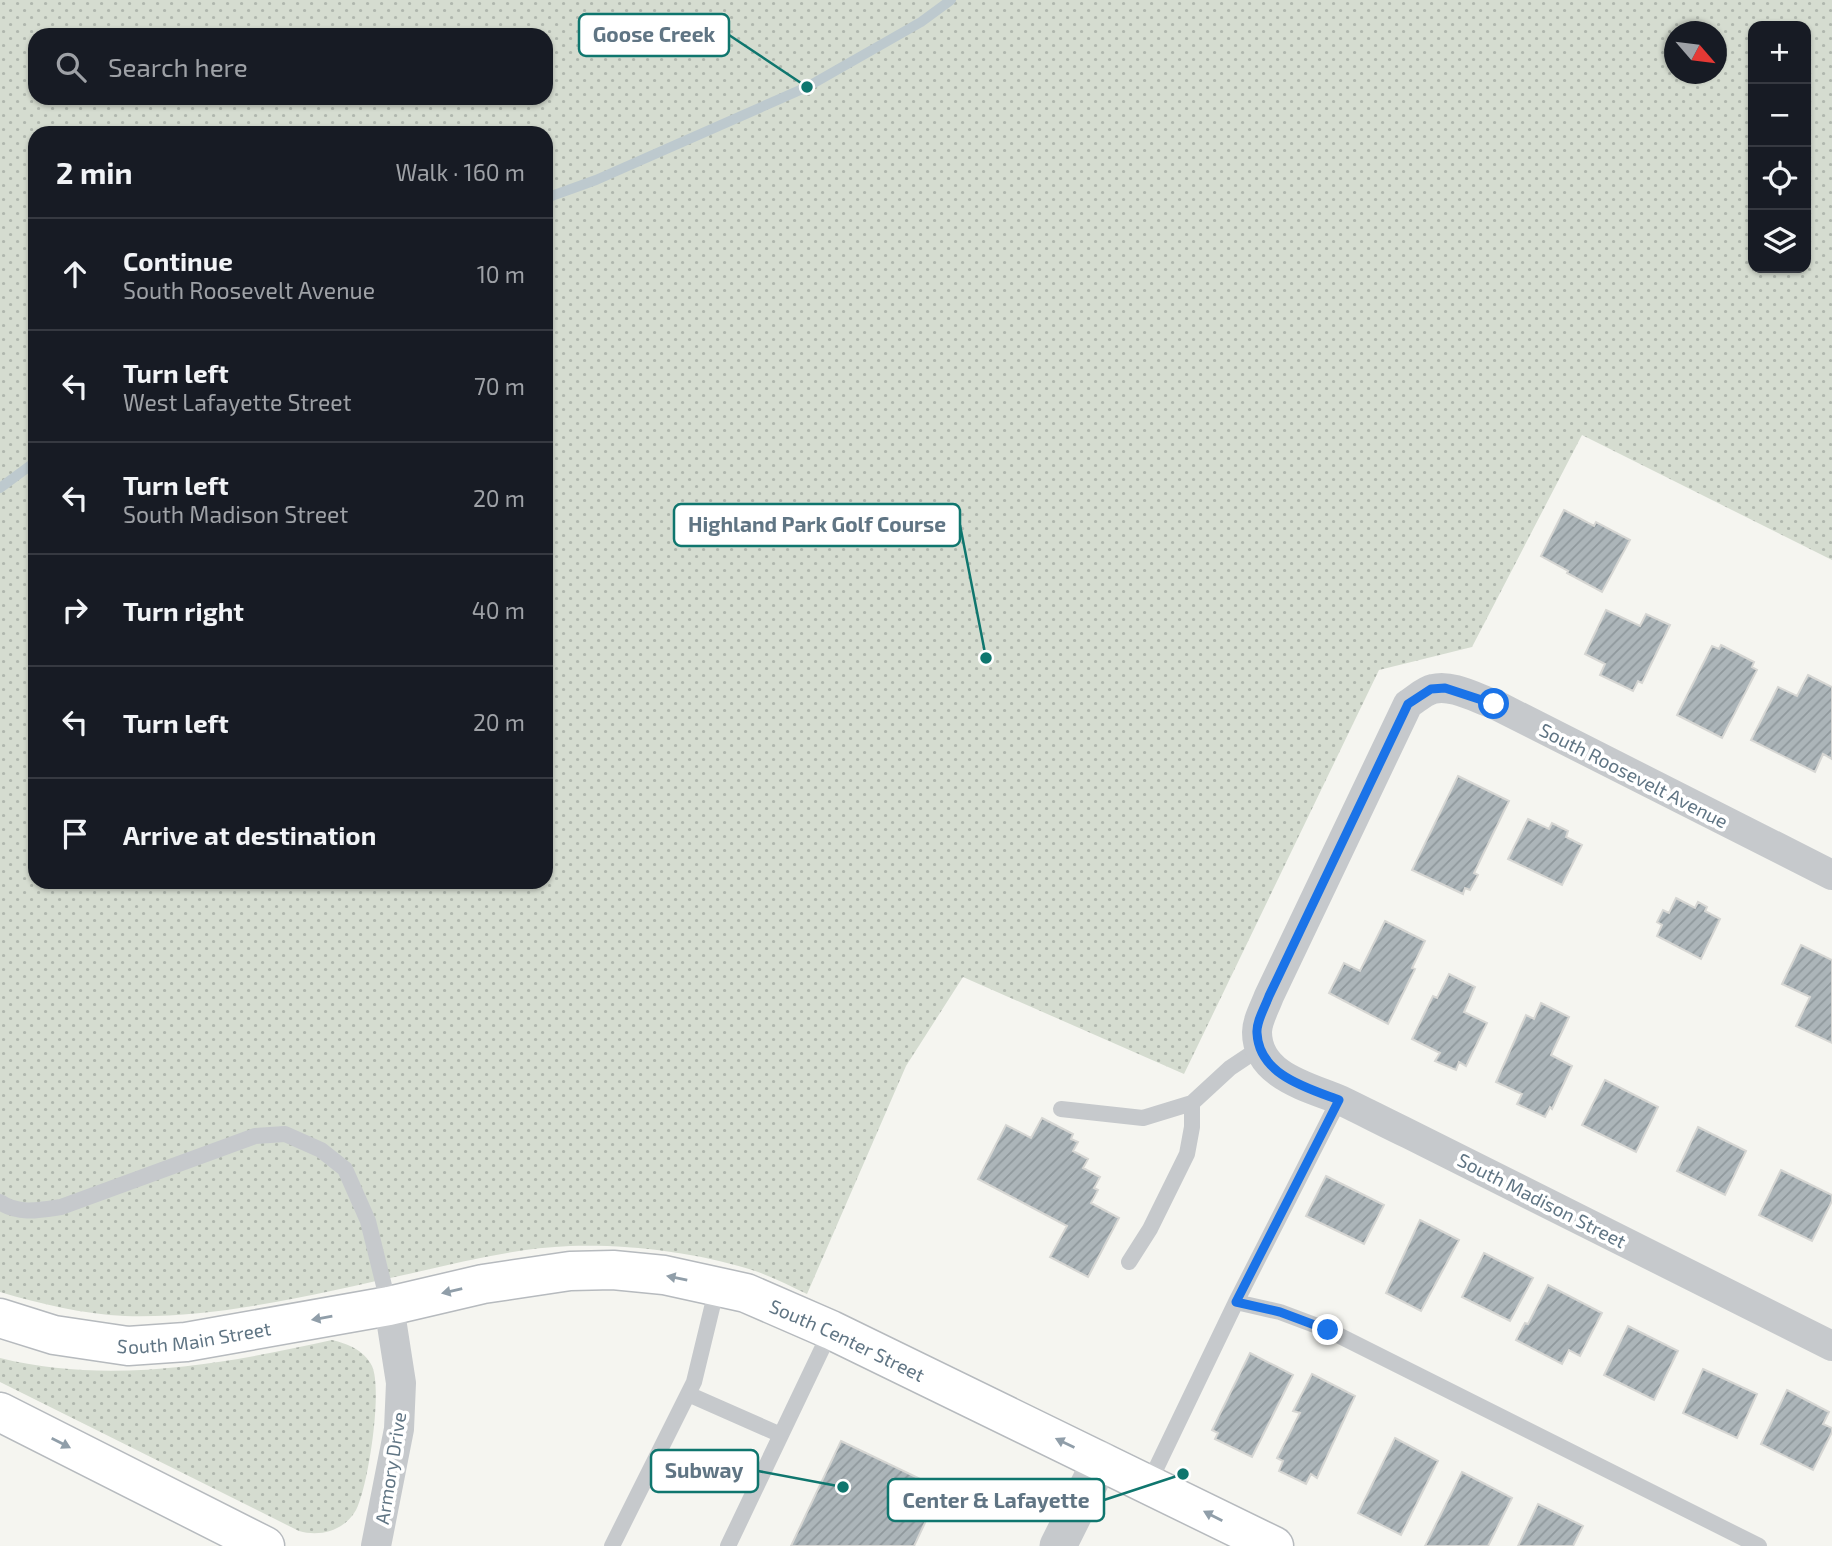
<!DOCTYPE html>
<html lang="en">
<head>
<meta charset="utf-8">
<style>
	:root { --surface:#171b24; --page:#20242c; --text:#f1f3f6; --muted:#9ea1a6; --line:#363941 }
	body { margin:0; font-family:"Exo 2",sans-serif; background:var(--page); color:var(--text) }
	.controls { position:absolute; right:21px; top:21px; display:grid; overflow:hidden; border-radius:14px; box-shadow:0 2px 5px #0004 }
	.controls button { width:63px; height:63px; display:grid; place-items:center; padding:0; border:0; border-bottom:2px solid var(--line); background:var(--surface); color:var(--text); font:35px sans-serif }
	.compass { position:absolute; left:1664px; top:21px; width:63px; height:63px; border-radius:50%; background:var(--surface); box-shadow:0 2px 5px #0004; rotate:118deg }
	.stop { position:absolute; width:21px; height:21px; margin:-16px; border:5px solid #1a73e8; border-radius:50%; background:#fff }
	.stop.end { background:#1a73e8; border-color:#fff; box-shadow:0 2px 7px #0008 }
	.list { margin:0; padding:0; list-style:none }
	h2 { display:flex; justify-content:space-between; align-items:center; height:91px; margin:0; padding:0 28px; font-size:30px }
	h2 small { font-size:23px; font-weight:400; color:var(--muted) }
	.list li { display:grid; grid-template-columns:46px 1fr auto; gap:21px; align-items:center; box-sizing:border-box; height:112px; padding:0 28px; border-top:2px solid var(--line) }
	.list b { display:block; font-size:26px; white-space:nowrap }
	.list p { margin:0; font-size:23px; white-space:nowrap; color:var(--muted) }
	.list em { font-size:23px; font-style:normal; color:var(--muted) }
	.icon { flex:none; width:38px; height:38px; fill:none; stroke:currentColor; stroke-width:2; stroke-linecap:round; stroke-linejoin:round }
	.map { position:relative; flex:none; width:1832px; height:1546px; overflow:hidden }
	.search { position:absolute; background:var(--surface); box-shadow:0 2px 5px #0004; left:28px; top:28px; width:525px; height:77px; display:flex; align-items:center; gap:18px; box-sizing:border-box; padding:0 24px; border-radius:21px; color:var(--muted); font-size:26px }
	.panel { position:absolute; background:var(--surface); box-shadow:0 2px 5px #0004; left:28px; top:126px; width:525px; height:763px; border-radius:21px }
	.map>svg:first-child { display:block }
</style>
</head>
<body>
<div class="map">
<svg width="1832" height="1546" viewBox="0 0 1832 1546">
	<defs>
		<pattern id="grass-dots" width="8" height="8" patternUnits="userSpaceOnUse" patternTransform="scale(1.75)"><rect width="8" height="8" fill="#d5dcd0"/><path d="M2 2h.1M6 6h.1" fill="none" stroke="#b0b7ae" stroke-width="1.8" stroke-linecap="round"/></pattern>
		<pattern id="building-hatch" width="6" height="6" patternUnits="userSpaceOnUse" patternTransform="scale(1.75)"><rect width="6" height="6" fill="#acb5b9"/><path d="M-1 1l2-2M0 6l6-6M5 7l2-2" fill="none" stroke="#8f989c"/></pattern>
	</defs>
	<rect width="100%" height="100%" fill="#f5f5f0"/>
	<path fill="url(#grass-dots)" fill-rule="evenodd" d="M0,0h1832v560l-250,-125 -110,212 -93,23 -195,404 -221,-97 -57,89 -99,228c-19,-9 -38,-19 -58,-25 -55,-17 -122,-25 -179,-23 -52,2 -106,15 -157,27 -93,20 -193,46 -288,43 -43,-2 -84,-12 -125,-24zM1753,26h53v242h-53zM1674,32h42v42h-42zM35,35h511v63h-511zM35,133h511v749h-511z
		M332,1340c16,4 32,10 40,26 11,24 -4,121 -16,144 -12,21 -36,27 -57,21l-299,-149v-24c110,27 224,6 332,-18z"/>
	<g fill="none" stroke-linecap="round" stroke-linejoin="round">
		<path stroke="#bdc9ce" stroke-width="10" d="M546,198l50,-18 211,-93 114,-65 30,-22
			M0,488l35,-26"/>
	</g>
	<path fill="url(#building-hatch)" stroke="#d6d6d3" stroke-width="2" d="M1564,510l30,16 2,-4 34,18 -28,52 -35,-19 1,-2 -27,-15z
		M1606,610l34,16 6,-12 24,11 -28,58 -4,-2 -5,10 -33,-16 5,-11 -20,-10z
		M1721,645l33,17 -2,5 5,3 -35,68 -45,-23 35,-69 7,3z
		M1808,675l24,12v72l-9,-5 -8,18 -64,-32 27,-53 19,9z
		M1458,776l51,25 -35,72 4,2 -8,15 -5,-2 -2,6 -51,-24z
		M1528,819l21,10 3,-6 16,8 -2,6 16,8 -20,40 -54,-26z
		M1676,898l19,10 3,-6 9,5 -2,4 15,8 -19,40 -44,-23 5,-11 -5,-3 6,-12 6,3z
		M1385,921l40,20 -13,27 3,1 -27,55 -59,-31 15,-30 16,8z
		M1801,945l31,15v83l-36,-17 14,-29 -28,-13z
		M1449,974l26,13 -11,25 23,11 -21,43 -7,-4 -3,8 -21,-9 5,-8 -28,-14 21,-43 4,2z
		M1541,1003l28,14 -18,38 21,11 -20,43 -2,-2 -5,10 -28,-13 5,-10 -26,-12 30,-67 8,4z
		M1605,1080l53,27 -22,45 -54,-27z
		M1042,1118l31,16 -2,5 7,3 -5,9 15,8 -5,9 17,9 -6,11 4,2 -7,13 28,15 -31,59 -38,-20 17,-31 -89,-47 28,-54 25,13z
		M1698,1127l48,24 -21,44 -48,-24z
		M1781,1170l51,25v6l-20,40 -53,-26z
		M1326,1176l58,29 -20,39 -58,-28z
		M1420,1220l39,20 -38,71 -35,-18z
		M1484,1253l49,25 -23,43 -48,-24z
		M1548,1285l54,28 -22,43 -11,-6 -7,14 -46,-24 9,-17 3,1z
		M1628,1326l50,25 -24,49 -50,-25z
		M1250,1353l43,22 -41,82 -37,-18 3,-6 -6,-3z
		M1703,1369l54,25 -20,44 -54,-25z
		M1312,1374l43,22 -38,82 -6,-4 -5,10 -27,-13 4,-10 -6,-3 23,-45 -7,-2z
		M1787,1390l42,22 -6,12 9,4v4l-19,38 -52,-26z
		M1395,1438l43,23 -37,74 -43,-22z
		M841,1441l100,48 -27,57h-123z
		M1462,1472l50,26 -24,48h-63z
		M1538,1504l45,22 -10,20h-55z"/>
	<g fill="none" stroke-linecap="round" stroke-linejoin="round">
		<defs>
			<g id="primary">
				<path id="s1" d="M0,1318l54,17 74,11 58,-4 203,-36 94,-22 87,-13 43,-1 51,5 82,18 85,37 443,216"/>
				<path d="M0,1412l265,134"/>
			</g>
		</defs>
		<use href="#primary" stroke="#b6babe" stroke-width="41"/>
		<path stroke="#c6c9cc" stroke-width="16" d="M1061,1109l82,9 49,-15
			M0,1202c18,13 41,8 61,5l194,-71 30,-2 36,16 24,19 23,52 21,85
			M1129,1262l21,-33 37,-75 5,-27v-24l38,-35 30,-20
			M1236,1302l44,10 48,18 431,216
			M688,1394l93,41
			M1149,1483l87,-181 103,-202
			M612,1546l82,-164 23,-95
			M728,1546l103,-216"/>
		<path stroke="#c6c9cc" stroke-width="30" d="M1832,875l-338,-171c-18,-6 -42,-20 -61,-15 -9,2 -18,11 -25,15l-139,292c-4,11 -12,25 -12,36 0,44 52,55 83,68 23,11 46,23 69,34l423,212
			M376,1546l23,-117 2,-46 -12,-77"/>
		<path stroke="#c6c9cc" stroke-width="37" d="M1058,1546l43,-86"/>
		<use href="#primary" stroke="#fff" stroke-width="38"/>
	</g>
	<defs><path id="oneway-solid" d="M-6-.8H1V-3.2L6.5 0L1 3.2V.8H-6Z" transform="scale(1.75)"/></defs>
	<g fill="#909ea9">
		<use href="#oneway-solid" transform="translate(677 1278) rotate(-168)"/>
		<use href="#oneway-solid" transform="translate(452 1291) rotate(167)"/>
		<use href="#oneway-solid" transform="translate(322 1318) rotate(170)"/>
		<use href="#oneway-solid" transform="translate(61 1443) rotate(27)"/>
		<use href="#oneway-solid" transform="translate(1065 1443) rotate(-154)"/>
		<use href="#oneway-solid" transform="translate(1213 1516) rotate(-153)"/>
	</g>
	<g fill="none" stroke-linecap="round" stroke-linejoin="round">
		<path stroke="#1a73e8" stroke-width="9" d="M1328,1330l-48,-18 -44,-10 103,-202c-32,-12 -80,-25 -82,-67 -1,-11 8,-26 12,-37l139,-292 23,-15 14,-1 49,16"/>
	</g>
	<g text-anchor="middle" dominant-baseline="central" stroke-width="7" stroke-linejoin="round" paint-order="stroke">
		<g font-size="19" fill="#607584" stroke="#fff">
			<text transform="translate(1634 775) rotate(27)">South Roosevelt Avenue</text>
			<text transform="translate(1542 1200) rotate(27)">South Madison Street</text>
			<text stroke="none"><textPath href="#s1" startOffset="198">South Main Street</textPath></text>
			<text stroke="none"><textPath href="#s1" startOffset="870">South Center Street</textPath></text>
			<text transform="translate(390 1468) rotate(-81)">Armory Drive</text>
		</g>
	</g>
	<path fill="none" stroke="#0f766e" stroke-width="2.5" d="M807 87L729 35M986 658L960 525M843 1487L758 1471M1183 1474L1104 1500"/>
	<g fill="#0f766e" stroke="#fff" stroke-width="2.5">
		<circle cx="807" cy="87" r="7"/>
		<circle cx="986" cy="658" r="7"/>
		<circle cx="843" cy="1487" r="7"/>
		<circle cx="1183" cy="1474" r="7"/>
	</g>
	<g fill="#fff" stroke="#0f766e" stroke-width="2.5">
		<rect x="579" y="14" width="150" height="42" rx="7"/>
		<rect x="674" y="504" width="286" height="42" rx="7"/>
		<rect x="651" y="1450" width="107" height="42" rx="7"/>
		<rect x="888" y="1479" width="216" height="42" rx="7"/>
	</g>
	<g font-size="21" text-anchor="middle" font-weight="bold" fill="#607584">
		<text x="654" y="42">Goose Creek</text>
		<text x="817" y="532">Highland Park Golf Course</text>
		<text x="704" y="1478">Subway</text>
		<text x="996" y="1508">Center &amp; Lafayette</text>
	</g>
</svg>
<div class="controls">
<button>+</button>
<button>−</button>
<button><svg class="icon" aria-label="locate" viewBox="0 0 24 24"><circle cx="12" cy="12" r="6"/><path d="M12 2v4M12 18v4M2 12h4M18 12h4"/></svg></button>
<button><svg class="icon" aria-label="layers" viewBox="0 0 24 24"><path d="M12 4l9 5-9 5-9-5zM3 14l9 5 9-5"/></svg></button>
</div>
<svg class="compass" viewBox="-18 -18 36 36"><path d="M0-13l5 13h-10z" fill="#e53935"/><path d="M0 13l5-13h-10z" fill="#9ea1a6"/></svg>
<div class="stop" style="left:1494px;top:704px"></div>
<div class="stop end" style="left:1328px;top:1330px"></div>
<div class="search"><svg class="icon" aria-label="search" viewBox="0 0 24 24"><circle cx="10" cy="10" r="6"/><path d="M15 15l6 6"/></svg>Search here</div>
<section class="panel">
<h2>2 min<small>Walk · 160 m</small></h2>
<ul class="list">
<li><svg class="icon" aria-label="ahead" viewBox="0 0 24 24"><path d="M12 20V5M6 11l6-6 6 6"/></svg><div><b>Continue</b><p>South Roosevelt Avenue</p></div><em>10 m</em></li>
<li><svg class="icon" aria-label="left" viewBox="0 0 24 24"><path d="M17 20v-9H6M10 6l-5 5 5 5"/></svg><div><b>Turn left</b><p>West Lafayette Street</p></div><em>70 m</em></li>
<li><svg class="icon" aria-label="left" viewBox="0 0 24 24"><path d="M17 20v-9H6M10 6l-5 5 5 5"/></svg><div><b>Turn left</b><p>South Madison Street</p></div><em>20 m</em></li>
<li><svg class="icon" aria-label="right" viewBox="0 0 24 24"><path d="M7 20v-9h11M14 6l5 5-5 5"/></svg><div><b>Turn right</b></div><em>40 m</em></li>
<li><svg class="icon" aria-label="left" viewBox="0 0 24 24"><path d="M17 20v-9H6M10 6l-5 5 5 5"/></svg><div><b>Turn left</b></div><em>20 m</em></li>
<li><svg class="icon" aria-label="arrive" viewBox="0 0 24 24"><path d="M6 21V4h12l-3 4 3 4H6"/></svg><div><b>Arrive at destination</b></div></li>
</ul>
</section>
</div>
</body>
</html>
